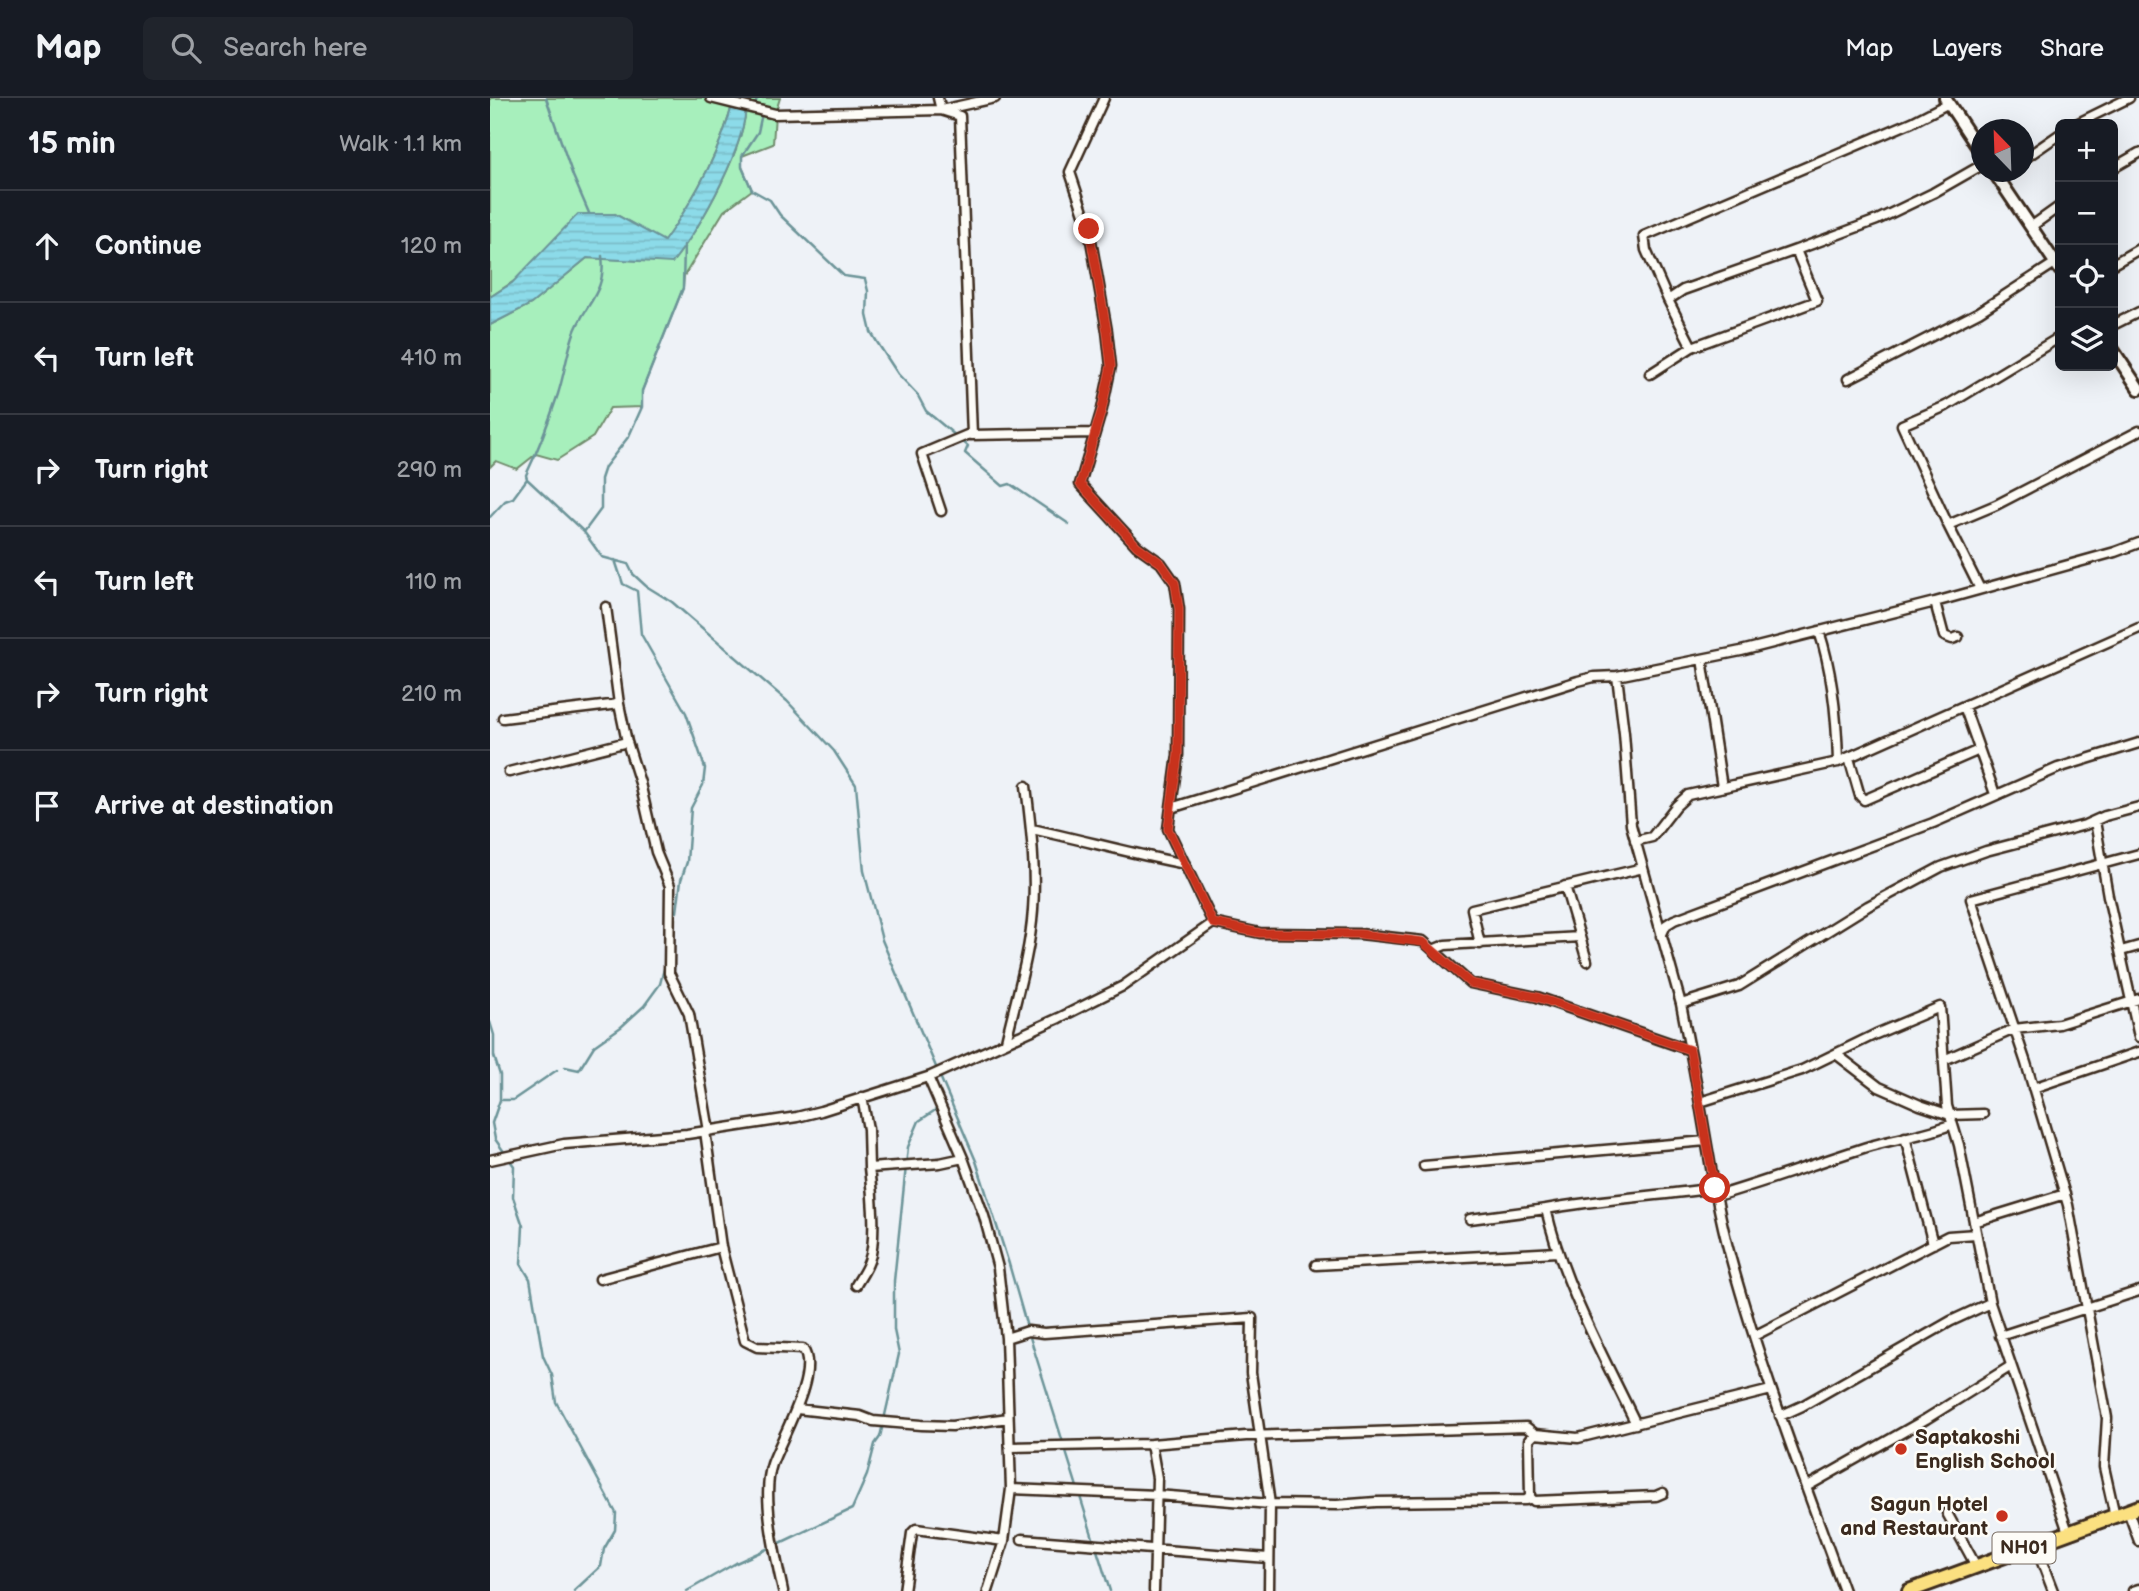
<!DOCTYPE html>
<html lang="en">
<head>
<meta charset="utf-8">
<style>
	:root { --surface:#171b24; --page:#20242c; --text:#f1f3f6; --muted:#9ea1a6; --line:#363941 }
	body { margin:0; font-family:"Balsamiq Sans",sans-serif; background:var(--page); color:var(--text) }
	.controls { position:absolute; right:21px; top:21px; display:grid; overflow:hidden; border-radius:10px; box-shadow:0 7px 28px #0002 }
	.controls button { width:63px; height:63px; display:grid; place-items:center; padding:0; border:0; border-bottom:2px solid var(--line); background:var(--surface); color:var(--text); font:35px sans-serif }
	.compass { position:absolute; left:1481px; top:21px; width:63px; height:63px; border-radius:50%; background:var(--surface); box-shadow:0 7px 28px #0002; rotate:337deg }
	.stop { position:absolute; width:21px; height:21px; margin:-16px; border:5px solid #c8321e; border-radius:50%; background:#fff }
	.stop.end { background:#c8321e; border-color:#fff; box-shadow:0 2px 7px #0008 }
	.list { margin:0; padding:0; list-style:none }
	h2 { display:flex; justify-content:space-between; align-items:center; height:91px; margin:0; padding:0 28px; font-size:30px }
	h2 small { font-size:23px; font-weight:400; color:var(--muted) }
	.list li { display:grid; grid-template-columns:46px 1fr auto; gap:21px; align-items:center; box-sizing:border-box; height:112px; padding:0 28px; border-top:2px solid var(--line) }
	.list b { display:block; font-size:26px; white-space:nowrap }
	.list em { font-size:23px; font-style:normal; color:var(--muted) }
	.icon { flex:none; width:38px; height:38px; fill:none; stroke:currentColor; stroke-width:2; stroke-linecap:round; stroke-linejoin:round }
	.map { position:relative; flex:none; width:1649px; height:1493px; overflow:hidden }
	header { display:flex; align-items:center; gap:42px; box-sizing:border-box; height:98px; padding:0 35px; background:var(--surface); border-bottom:2px solid var(--line) }
	header strong { font-size:33px }
	nav { display:flex; gap:38px; margin-inline-start:auto; font-size:24px }
	.search { width:490px; height:63px; background:var(--page); display:flex; align-items:center; gap:18px; box-sizing:border-box; padding:0 24px; border-radius:10px; color:var(--muted); font-size:26px }
	main { display:flex }
	aside { flex:1; background:var(--surface) }
	.map>svg:first-child { display:block }
</style>
</head>
<body>
<header>
<strong>Map</strong>
<div class="search"><svg class="icon" aria-label="search" viewBox="0 0 24 24"><circle cx="10" cy="10" r="6"/><path d="M15 15l6 6"/></svg>Search here</div>
<nav><a>Map</a><a>Layers</a><a>Share</a></nav>
</header>
<main>
<aside>
<h2>15 min<small>Walk · 1.1 km</small></h2>
<ul class="list">
<li><svg class="icon" aria-label="ahead" viewBox="0 0 24 24"><path d="M12 20V5M6 11l6-6 6 6"/></svg><div><b>Continue</b></div><em>120 m</em></li>
<li><svg class="icon" aria-label="left" viewBox="0 0 24 24"><path d="M17 20v-9H6M10 6l-5 5 5 5"/></svg><div><b>Turn left</b></div><em>410 m</em></li>
<li><svg class="icon" aria-label="right" viewBox="0 0 24 24"><path d="M7 20v-9h11M14 6l5 5-5 5"/></svg><div><b>Turn right</b></div><em>290 m</em></li>
<li><svg class="icon" aria-label="left" viewBox="0 0 24 24"><path d="M17 20v-9H6M10 6l-5 5 5 5"/></svg><div><b>Turn left</b></div><em>110 m</em></li>
<li><svg class="icon" aria-label="right" viewBox="0 0 24 24"><path d="M7 20v-9h11M14 6l5 5-5 5"/></svg><div><b>Turn right</b></div><em>210 m</em></li>
<li><svg class="icon" aria-label="arrive" viewBox="0 0 24 24"><path d="M6 21V4h12l-3 4 3 4H6"/></svg><div><b>Arrive at destination</b></div></li>
</ul>
</aside>
<div class="map">
<svg width="1649" height="1493" viewBox="0 0 1649 1493">
	<defs>
		<pattern id="water-rules" width="6" height="5" patternUnits="userSpaceOnUse" patternTransform="scale(1.75)"><rect width="6" height="5" fill="#8cdbe9"/><path d="M0 2.5h6" fill="none" stroke="#7abcc7"/></pattern>
	</defs>
	<rect width="100%" height="100%" fill="#eef2f7"/>
	<filter id="ink" filterUnits="userSpaceOnUse"><feTurbulence type="fractalNoise" baseFrequency=".0143" numOctaves="2"/><feDisplacementMap in="SourceGraphic" scale="14" xChannelSelector="R" yChannelSelector="G"/><feConvolveMatrix kernelMatrix="1 2 1 2 8 2 1 2 1" color-interpolation-filters="sRGB"/></filter>
	<g filter="url(#ink)">
		<path fill="#a7efbc" stroke="#718c6d" stroke-width="2" d="M0,0h244c-13,53 -38,99 -70,144l-49,-28 -125,83z
			M256,0h34l-5,16 -2,30 -31,12v11l10,23 -28,21 -40,65 -1,12 -41,103v16l-32,1 -17,29 -36,23 -21,-6 -19,15 -21,-8 -6,6v-142l41,-21 56,-46 85,4c28,-34 77,-119 74,-164z"/>
		<path fill="url(#water-rules)" stroke="#6c9498" stroke-width="2" d="M244,0h12c3,45 -46,130 -74,165l-85,-5 -56,46 -41,21v-28l22,-14 66,-69h37l49,27c32,-44 57,-90 70,-143z"/>
		<g fill="none" stroke-linecap="round" stroke-linejoin="round">
			<path stroke="#6c9498" stroke-width="2.5" d="M56,0l27,78 16,37
				M266,4l2,-4
				M271,20l-3,14 -16,24v11l10,23 18,10 10,15 64,61 21,3 3,12 -1,24 4,17 6,10 21,32 19,20 9,17 42,35 -3,7 38,33 7,-2 59,40
				M112,158c5,38 -19,49 -29,80 -6,18 -9,39 -15,58 -9,27 -19,54 -32,81l1,4 57,53 18,25 26,7 5,10 13,12 26,16 115,99 47,50 22,34 8,86 18,69 94,221 33,103 18,63
				M0,419l15,-16 8,-3 14,-19
				M94,434l17,-23v-30l4,-12 24,-31 13,-29v-16l41,-103 1,-43
				M125,462l8,24 14,7 4,43 45,79 19,55 -2,17 -12,23 -4,54 -6,18 -4,32
				M0,924l4,13v21l6,19v25l-8,23 3,16 19,27 -1,31 10,29 -2,38 9,15 13,77 9,19 4,27 60,111 -1,17 -11,19 -3,17 -27,25
				M75,969l14,3 15,-24 27,-19 23,-21 16,-22 5,-19
				M10,1002h13l44,-30
				M539,1236l65,207
				M288,1446l74,-35 15,-34 8,-31 5,-7 19,-83 -5,-24v-49l14,-134 11,-26 18,-12
				M606,1449l14,44
				M197,1493l49,-28 33,-15"/>
			<defs>
				<path id="minor" d="M221,0l64,16 166,-4 54,-12
					M448,0l3,12 19,6 12,319 123,-2
					M614,0l-34,74 19,57 18,102 4,35 -9,43 -22,75 57,62 24,17 14,20 4,26 -1,146 -10,74 45,94 47,10 100,1 63,7 47,42 67,14 153,53c14,69 22,140 41,209 31,113 73,222 113,332
					M1586,26l53,-26
					M1534,61l36,-25
					M1623,70l26,-15
					M1542,128l28,-20
					M1623,166l26,-15
					M1178,202l-22,-50 -2,-14 268,-114 37,-19
					M1623,227l26,-13
					M1202,249l-24,-47 15,-10 113,-40
					M1160,276l42,-27 125,-46 -21,-51 81,-30 56,-27 49,-28
					M1358,281l131,-67 76,-49
					M451,413l-19,-57 50,-21
					M1458,427l-46,-100 44,-19 114,-69
					M1490,491l-32,-64 48,-20 143,-74
					M1445,504l9,34 8,3 6,-2
					M116,509l13,97 8,38 13,41 16,69 14,34 -1,87 20,41 20,117
					M1212,561l20,128
					M1127,578l7,57 7,92 50,179 9,46
					M1474,608l31,88
					M13,620l116,-14
					M1359,660l11,38 4,4 115,-50
					M1348,664l301,-134
					M19,674l118,-30
					M681,710l407,-127 16,-4 23,-1 124,-25 194,-49 180,-50 24,-9
					M1605,723l13,75 31,141
					M542,731c51,11 101,25 153,35
					M1145,743l17,-4 24,-31 12,-11 150,-33c-1,-43 -5,-89 -19,-131
					M1075,788l22,75
					M1171,838l5,-11 8,-5 259,-97 125,-55 81,-25
					M990,846l-8,-35 171,-41
					M943,852l12,-5 135,-8
					M1631,853l18,-5
					M1191,906l58,-18 129,-80 73,-39 45,-16 99,-26 20,-9 34,-9
					M516,943c10,-43 24,-87 27,-131 3,-41 -2,-83 -7,-124
					M1346,956l43,33 41,18 30,10 33,-1
					M1454,962l70,-31 45,-5 80,-25
					M438,979l35,81 21,58 14,52 8,70 5,151 -7,52 -16,50
					M1543,990l106,-36
					M372,999l6,32 1,39
					M1210,1004l102,-32 74,-36 64,-27 7,99 12,39 31,158 78,229
					M215,1033l16,116 24,94 12,6 46,2c17,24 -22,89 -31,115 -11,32 4,94 11,127
					M1415,1039l28,107
					M0,1062l74,-16 123,-10 110,-17 24,-6 110,-35 128,-58 64,-32 90,-63
					M934,1068l282,-25
					M1227,1098c51,-15 102,-34 153,-50 27,-8 58,-11 82,-22
					M980,1121l76,-10
					M1484,1124l91,-28
					M826,1167l241,-13
					M110,1181l121,-32
					M366,1187c4,-7 10,-15 13,-24 8,-21 3,-71 0,-93l71,-5 23,-5
					M1264,1238l194,-100 28,-2
					M1510,1238l139,-45
					M516,1240l22,-7 16,2 208,-15 -1,55 19,131 -1,87
					M307,1311l63,7 13,5 48,4 31,1 56,-8
					M1290,1318l22,-10 149,-85 39,-18
					M1146,1326c-34,-71 -72,-138 -90,-215 56,-10 113,-13 169,-21
					M661,1346l6,34 -3,113
					M520,1349l141,-3 95,-8 280,-9 9,7 43,4 193,-48
					M1316,1389l120,-68 85,-53
					M521,1391l146,6 113,9 67,1 39,-3 150,-2 4,-3 -1,-57 6,-6
					M1040,1399l4,4 122,-5 7,-3
					M1638,1413l11,30
					M1457,1415l29,53
					M1625,1418l-11,-49 3,-49 -39,-213 -42,-142 -55,-164 168,-45
					M532,1441l246,19
					M1545,1446l18,47
					M414,1493l8,-58 4,-4 88,12
					M1643,1493l6,-2"/>
				<path id="secondary" d="M1455,0l37,56
					M1504,74l66,98
					M1623,252l26,39"/>
				<path id="trunk" d="M1419,1493l230,-84"/>
			</defs>
			<use href="#minor" stroke="#3b2a1e" stroke-width="13"/>
			<use href="#secondary" stroke="#3b2a1e" stroke-width="16"/>
			<use href="#trunk" stroke="#3b2a1e" stroke-width="18"/>
			<use href="#minor" stroke="#fdfcf7" stroke-width="8"/>
			<use href="#secondary" stroke="#fdfcf7" stroke-width="10"/>
			<use href="#trunk" stroke="#fbe080" stroke-width="12"/>
		</g>
	</g>
	<g fill="none" stroke-linecap="round" stroke-linejoin="round" filter="url(#ink)">
		<path stroke="#c8321e" stroke-width="9" d="M599,131l18,102 4,35 -9,43 -22,75 57,62 24,17 14,20 4,26 -1,146 -10,74 45,94 47,10 100,1 63,8 47,41 67,14 153,53 25,138"/>
	</g>
	<g fill="#c8321e" stroke="#fdfcf7" stroke-width="2.5">
		<circle cx="1411" cy="1351" r="7"/>
		<circle cx="1512" cy="1418" r="7"/>
	</g>
	<g text-anchor="middle" dominant-baseline="central" stroke-width="5" stroke-linejoin="round" paint-order="stroke">
		<rect fill="#fdfcf7" stroke="#75695f" stroke-width="2" x="1502.5" y="1434.5" width="63" height="31" rx="5"/>
		<g font-size="19" font-weight="bold" fill="#3b2a1e">
			<text x="1534" y="1450">NH01</text>
		</g>
		<g font-size="21" font-weight="bold" fill="#3b2a1e" stroke="#fdfcf7" text-anchor="start">
			<text x="1425" y="1339">Saptakoshi<tspan x="1425" dy="24">English School</tspan></text>
			<text x="1498" y="1406" text-anchor="end">Sagun Hotel<tspan x="1498" dy="24">and Restaurant</tspan></text>
		</g>
	</g>
</svg>
<div class="controls">
<button>+</button>
<button>−</button>
<button><svg class="icon" aria-label="locate" viewBox="0 0 24 24"><circle cx="12" cy="12" r="6"/><path d="M12 2v4M12 18v4M2 12h4M18 12h4"/></svg></button>
<button><svg class="icon" aria-label="layers" viewBox="0 0 24 24"><path d="M12 4l9 5-9 5-9-5zM3 14l9 5 9-5"/></svg></button>
</div>
<svg class="compass" viewBox="-18 -18 36 36"><path d="M0-13l5 13h-10z" fill="#e53935"/><path d="M0 13l5-13h-10z" fill="#9ea1a6"/></svg>
<div class="stop" style="left:1225px;top:1090px"></div>
<div class="stop end" style="left:599px;top:131px"></div>
</div>
</main>
</body>
</html>
